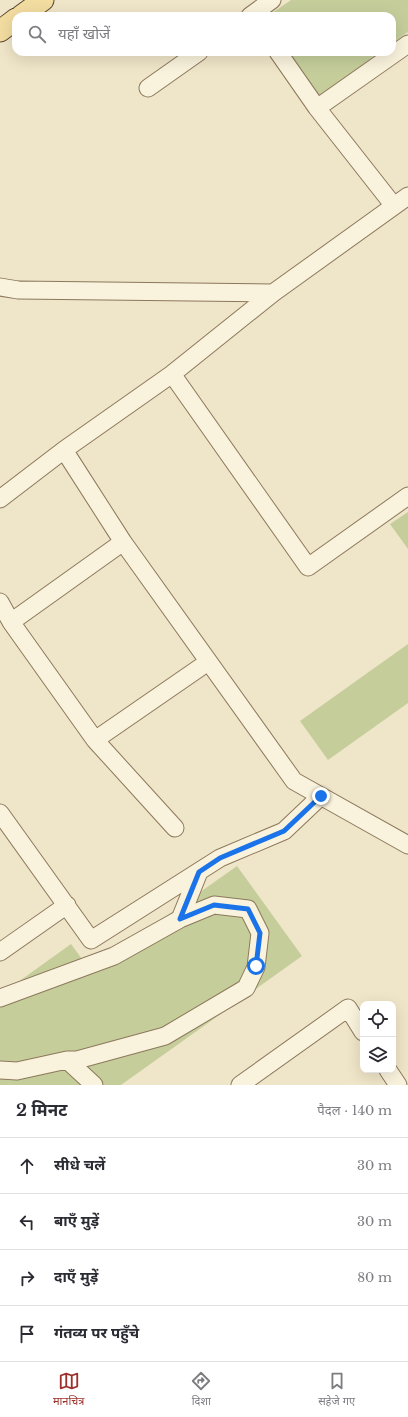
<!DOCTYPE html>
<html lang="hi">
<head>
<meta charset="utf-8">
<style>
	:root { --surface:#fff; --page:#f2f2f3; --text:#2b2b33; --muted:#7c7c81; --line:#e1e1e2; --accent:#9b302c }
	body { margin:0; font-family:"Libre Baskerville","Noto Sans Devanagari",serif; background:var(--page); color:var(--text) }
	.controls { position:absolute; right:12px; bottom:12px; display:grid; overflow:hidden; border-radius:8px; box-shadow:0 4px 16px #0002 }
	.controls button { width:36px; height:36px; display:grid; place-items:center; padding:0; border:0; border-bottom:1px solid var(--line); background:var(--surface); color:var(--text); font:20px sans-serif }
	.stop { position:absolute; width:12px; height:12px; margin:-9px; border:3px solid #1a73e8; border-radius:50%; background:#fff }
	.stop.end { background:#1a73e8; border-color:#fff; box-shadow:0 1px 4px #0008 }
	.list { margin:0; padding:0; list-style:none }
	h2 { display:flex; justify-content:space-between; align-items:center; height:52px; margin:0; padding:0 16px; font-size:17px }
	h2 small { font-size:13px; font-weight:400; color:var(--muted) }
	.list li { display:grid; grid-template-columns:26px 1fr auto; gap:12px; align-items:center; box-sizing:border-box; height:56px; padding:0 16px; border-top:1px solid var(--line) }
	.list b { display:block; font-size:15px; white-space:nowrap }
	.list em { font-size:13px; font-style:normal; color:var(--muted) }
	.icon { flex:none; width:22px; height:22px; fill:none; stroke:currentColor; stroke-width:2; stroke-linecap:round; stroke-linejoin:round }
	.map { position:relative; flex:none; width:408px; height:1085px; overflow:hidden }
	.search { position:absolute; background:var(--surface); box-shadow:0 4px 16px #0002; left:12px; right:12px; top:12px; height:44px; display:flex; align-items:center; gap:10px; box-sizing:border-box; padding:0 14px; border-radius:12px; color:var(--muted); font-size:15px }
	.sheet { height:276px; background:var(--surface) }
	nav { display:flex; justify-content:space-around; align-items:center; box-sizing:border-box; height:56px; border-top:1px solid var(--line); background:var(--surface); font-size:11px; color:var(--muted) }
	nav a { display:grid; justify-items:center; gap:2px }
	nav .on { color:var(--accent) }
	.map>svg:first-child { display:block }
</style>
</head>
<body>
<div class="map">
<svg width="408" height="1085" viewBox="0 0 408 1085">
	<rect width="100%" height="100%" fill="#efe5c8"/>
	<path fill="#c5ce9b" d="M291,0h117v32l-16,11v-27h-124z
		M287,52h93l-61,44z
		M408,512v37l-18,-25z
		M408,644v59l-80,57 -28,-39z
		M237,866l65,90 -181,129h-121v-90l71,-51 19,26z"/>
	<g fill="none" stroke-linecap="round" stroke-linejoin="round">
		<defs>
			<path id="minor" d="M250,16l22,-16
				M278,52l39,56 77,98
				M148,88l51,-36
				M317,108l91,-64
				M0,287l18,3 255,3
				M172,374l136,193 100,-71
				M64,450l59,92 171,239 114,64
				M0,499l64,-49 108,-76 101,-81 135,-97
				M123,542l-112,80 84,118 113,-78
				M0,602l11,20
				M95,740l80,88
				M0,813l91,127 129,-82 64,-27 37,-35
				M180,919l19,-47
				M0,952l67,-47
				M0,998l114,-42 66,-37 34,-14 34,4 12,24 -4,34 -10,21 -81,48 -88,24h-10l-50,11 -17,-1
				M67,1060l27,25
				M388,1070l10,15
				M240,1085l108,-77 15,24"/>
			<path id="major" d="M21,16l22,-16
				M0,31l16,-12"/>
		</defs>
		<use href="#minor" stroke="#8c785c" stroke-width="19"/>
		<use href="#major" stroke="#5a4630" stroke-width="23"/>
		<use href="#minor" stroke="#f9f2dc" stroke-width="17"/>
		<use href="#major" stroke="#f2dca0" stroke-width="21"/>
	</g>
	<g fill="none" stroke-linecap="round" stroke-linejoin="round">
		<path stroke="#1a73e8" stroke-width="5" d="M256,966l4,-33 -12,-24 -34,-4 -34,14 19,-47 21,-14 64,-27 37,-35"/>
	</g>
</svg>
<div class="controls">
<button><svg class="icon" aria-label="locate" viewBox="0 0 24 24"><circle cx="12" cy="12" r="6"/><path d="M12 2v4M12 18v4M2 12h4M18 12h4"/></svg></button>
<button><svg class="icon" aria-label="layers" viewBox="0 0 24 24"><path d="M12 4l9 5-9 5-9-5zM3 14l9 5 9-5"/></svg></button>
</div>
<div class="stop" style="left:256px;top:966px"></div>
<div class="stop end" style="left:321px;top:796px"></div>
<div class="search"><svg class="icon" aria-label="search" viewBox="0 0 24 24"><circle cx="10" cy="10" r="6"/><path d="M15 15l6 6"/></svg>यहाँ खोजें</div>
</div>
<section class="sheet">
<h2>2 मिनट<small>पैदल · 140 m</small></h2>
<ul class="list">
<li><svg class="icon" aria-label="ahead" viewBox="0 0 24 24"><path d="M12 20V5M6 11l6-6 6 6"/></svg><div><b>सीधे चलें</b></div><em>30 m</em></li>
<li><svg class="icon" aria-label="left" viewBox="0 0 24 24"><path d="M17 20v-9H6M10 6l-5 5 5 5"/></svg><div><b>बाएँ मुड़ें</b></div><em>30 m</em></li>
<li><svg class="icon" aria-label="right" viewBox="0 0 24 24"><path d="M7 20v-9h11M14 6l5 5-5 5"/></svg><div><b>दाएँ मुड़ें</b></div><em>80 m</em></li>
<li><svg class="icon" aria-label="arrive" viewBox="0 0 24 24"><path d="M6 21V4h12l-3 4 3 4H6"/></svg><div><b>गंतव्य पर पहुँचे</b></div></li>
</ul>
</section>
<nav>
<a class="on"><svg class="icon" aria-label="map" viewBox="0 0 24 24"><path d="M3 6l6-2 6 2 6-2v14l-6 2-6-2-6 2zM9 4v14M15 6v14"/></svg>मानचित्र</a>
<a><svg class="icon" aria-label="directions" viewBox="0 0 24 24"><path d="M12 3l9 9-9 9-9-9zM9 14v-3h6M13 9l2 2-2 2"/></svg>दिशा</a>
<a><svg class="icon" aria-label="saved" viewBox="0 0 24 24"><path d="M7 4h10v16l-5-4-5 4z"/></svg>सहेजे गए</a>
</nav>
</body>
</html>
